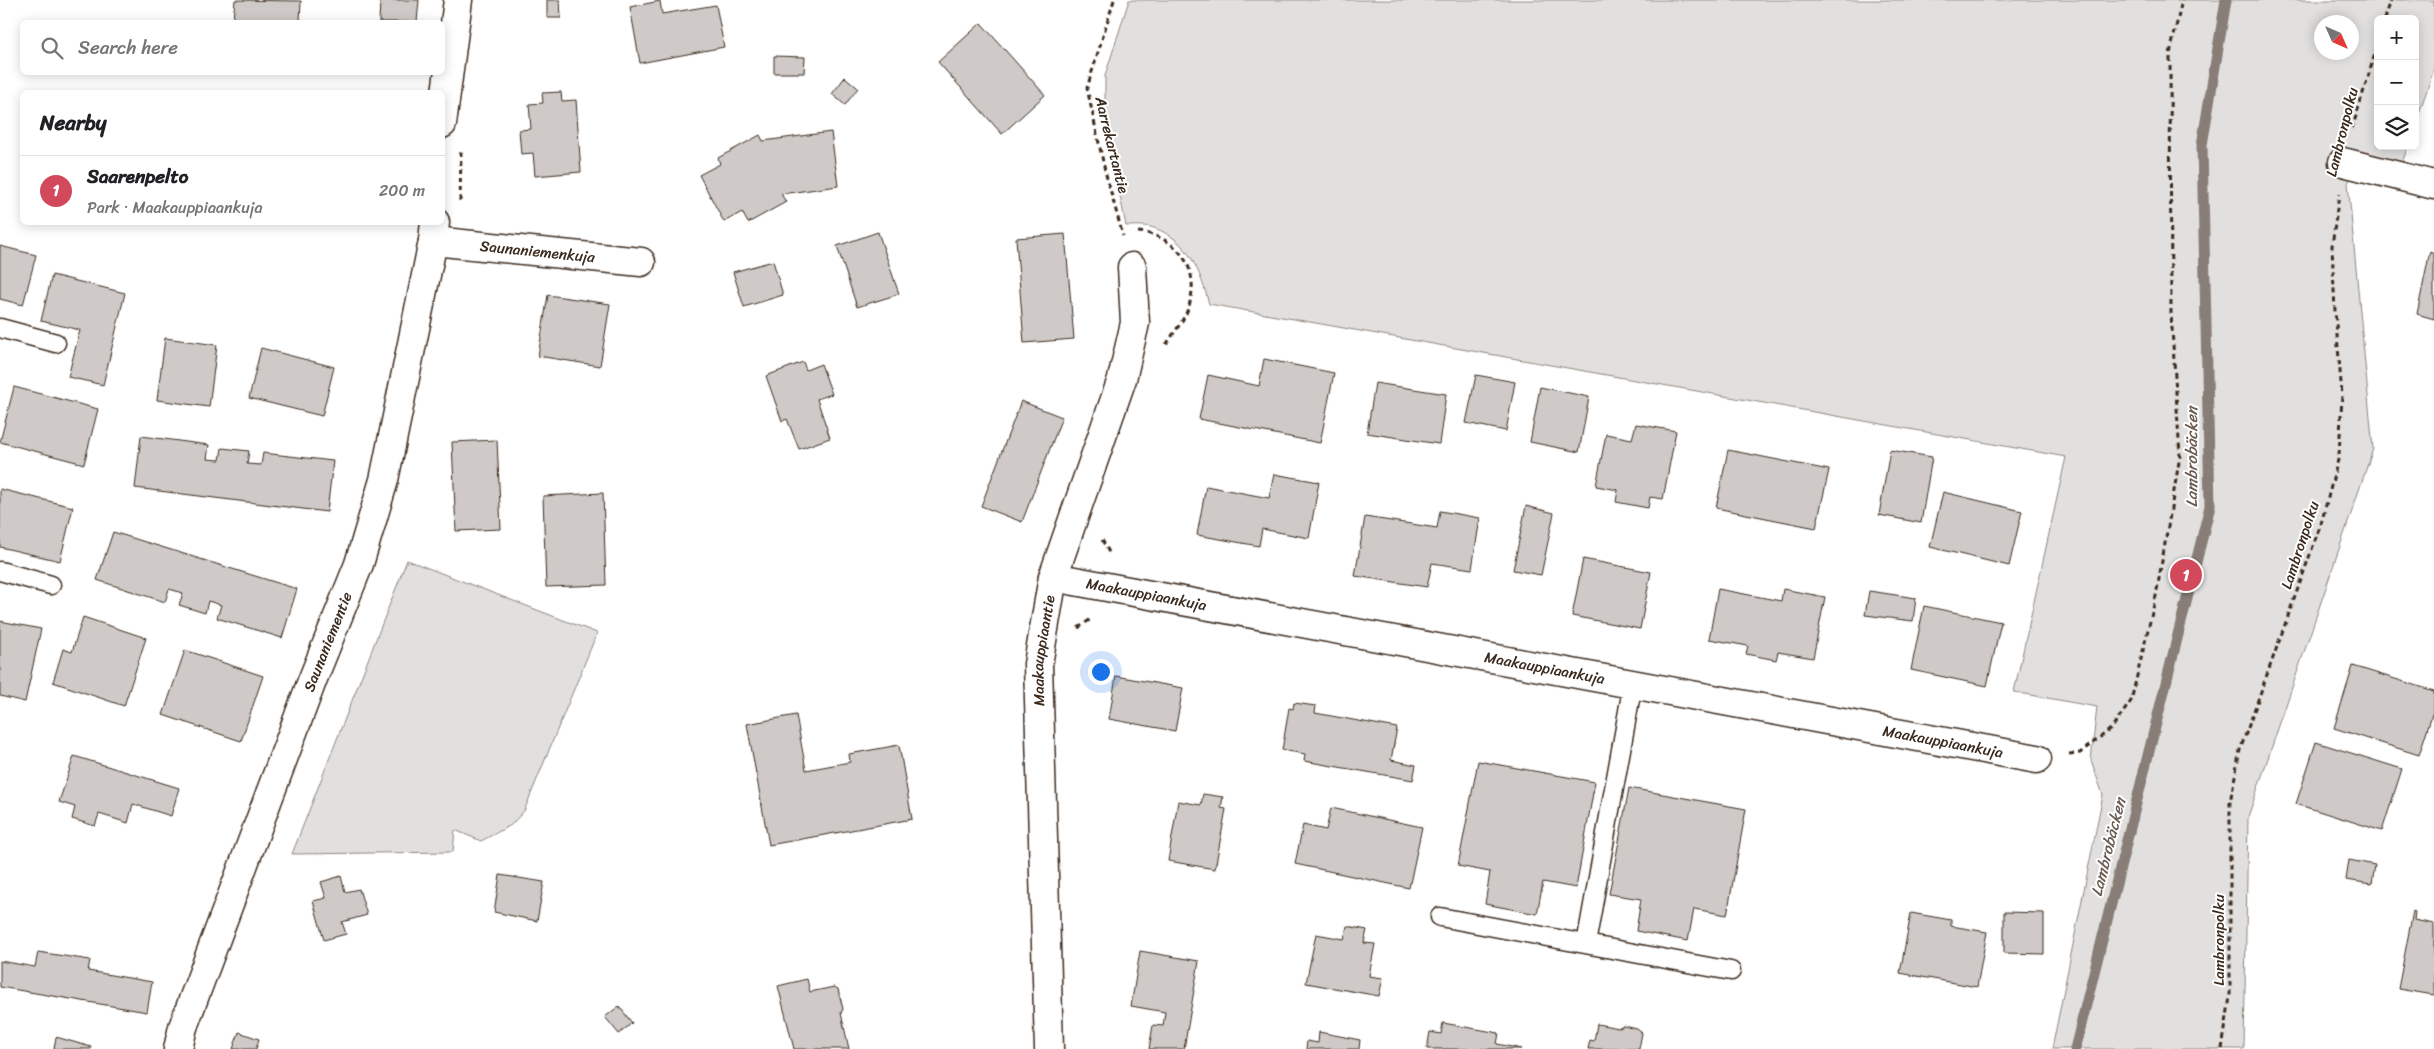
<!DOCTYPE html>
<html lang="en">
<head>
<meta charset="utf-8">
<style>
	:root { --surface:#fff; --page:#f2f2f2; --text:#202124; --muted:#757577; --line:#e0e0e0; --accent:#d1495b }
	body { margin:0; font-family:Sriracha,sans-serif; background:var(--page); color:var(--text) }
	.controls { position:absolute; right:15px; top:15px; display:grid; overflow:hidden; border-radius:8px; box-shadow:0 2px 12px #0003 }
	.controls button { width:45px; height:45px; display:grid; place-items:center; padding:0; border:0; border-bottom:1px solid var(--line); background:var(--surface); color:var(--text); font:25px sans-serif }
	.compass { position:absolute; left:2314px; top:15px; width:45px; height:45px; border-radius:50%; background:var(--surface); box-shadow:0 2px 12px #0003; rotate:135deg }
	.you { position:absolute; left:1100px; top:671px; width:18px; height:18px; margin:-12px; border:4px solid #fff; border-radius:50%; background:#1a73e8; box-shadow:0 0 0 8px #1a73e833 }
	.badge { display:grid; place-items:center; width:32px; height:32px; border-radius:50%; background:var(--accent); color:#fff; font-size:16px; font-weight:700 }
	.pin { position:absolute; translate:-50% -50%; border:2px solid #fff; box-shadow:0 1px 5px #0006 }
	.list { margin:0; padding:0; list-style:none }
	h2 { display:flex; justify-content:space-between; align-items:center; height:65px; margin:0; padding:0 20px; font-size:21px }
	h2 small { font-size:16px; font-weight:400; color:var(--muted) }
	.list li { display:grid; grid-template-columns:32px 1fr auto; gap:15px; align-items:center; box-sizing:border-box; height:70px; padding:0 20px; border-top:1px solid var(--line) }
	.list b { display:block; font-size:19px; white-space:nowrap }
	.list p { margin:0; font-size:16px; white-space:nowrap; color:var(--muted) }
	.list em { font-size:16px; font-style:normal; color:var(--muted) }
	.icon { flex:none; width:28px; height:28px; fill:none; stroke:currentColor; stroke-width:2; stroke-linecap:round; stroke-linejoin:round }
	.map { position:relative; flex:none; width:2434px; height:1049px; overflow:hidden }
	.search { position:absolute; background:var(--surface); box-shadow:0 2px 12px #0003; left:20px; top:20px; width:425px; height:55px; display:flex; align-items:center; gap:12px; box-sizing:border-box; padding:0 18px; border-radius:8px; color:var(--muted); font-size:19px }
	.panel { position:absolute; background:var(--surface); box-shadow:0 2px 12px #0003; left:20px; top:90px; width:425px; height:135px; border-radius:8px }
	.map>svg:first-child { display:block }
</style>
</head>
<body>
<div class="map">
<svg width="2434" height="1049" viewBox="0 0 2434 1049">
	<rect width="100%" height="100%" fill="#fff"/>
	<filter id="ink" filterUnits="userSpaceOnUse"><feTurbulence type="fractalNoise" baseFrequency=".02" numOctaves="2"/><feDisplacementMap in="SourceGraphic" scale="10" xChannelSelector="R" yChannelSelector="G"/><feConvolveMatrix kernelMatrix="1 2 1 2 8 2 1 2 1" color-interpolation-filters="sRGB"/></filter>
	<g filter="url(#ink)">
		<path fill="#e2e0de" stroke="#8e857e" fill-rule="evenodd" d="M1129,0h1305v69l-19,56v-106h-37v127h30l-7,20 -40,-10 -13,27 25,266 -125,368 -4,232h-192l51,-254 -12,-35 6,-53 -83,-15 52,-235 -857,-153c-9,-33 -20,-64 -55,-76 -8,-3 -19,-2 -28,-2l-21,-106v-44zM2322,22h30v30h-30z
			M407,560l190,73 -73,178 -13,14 -30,16 -26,-11 -2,22 -161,2z"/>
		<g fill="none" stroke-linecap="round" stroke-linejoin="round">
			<path stroke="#887e77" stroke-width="11" d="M2075,1049l135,-543 -8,-361 24,-145"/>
		</g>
		<path fill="#cfcac7" stroke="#3b2a1e" d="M235,0l66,1 -1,21h-62l1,-3h-6z
			M380,0h39l-2,22h-38z
			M547,0h13l1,18h-14z
			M660,1l2,13 54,-9 8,42 -84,16 -10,-56z
			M981,23l64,72 -43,39 -64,-72z
			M774,56l31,1 -1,16h-30z
			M845,77l13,11 -13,17 -13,-11z
			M561,92l1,9 14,-1 5,72 -46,4 -2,-23 -12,1 -2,-24 12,-1 -2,-25 14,-1 -1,-10z
			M831,132l7,54 -57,8 5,8 -38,21 -6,-11 -18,10 -25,-47 21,-11 -2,-6 42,-23 3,6z
			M878,232l21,62 -42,13 -20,-61z
			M1065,234l9,105 -50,4 -8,-105z
			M0,246l36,9 -13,50 -23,-6z
			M2430,251l4,2v66l-17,-5z
			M773,261l10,34 -39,12 -11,-35z
			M52,275l73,18 -22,92 -35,-8 12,-47 -39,-9z
			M548,295l62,9 -10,62 -62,-10z
			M165,338l52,7 -8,62 -52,-7z
			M261,348l73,19 -12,49 -73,-18z
			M1264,359l70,14 -14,70 -121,-24 9,-44 51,11z
			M803,362l3,8 15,-6 11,30 -15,5 13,39 -31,11 -12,-30 -5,2 -16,-45z
			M1476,375l39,7 -9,49 -40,-8z
			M1375,383l71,11 -7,50 -72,-11z
			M14,387l84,22 -14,55 -84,-22z
			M1540,387l49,10 -10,55 -49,-10z
			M1021,401l41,16 -40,105 -41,-16z
			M1636,424l40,7 -13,68 -13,-2 -2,11 -32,-6 2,-12 -22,-4 10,-52 26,5z
			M141,436l68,9 -2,14 13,1 2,-12 27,3 -2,13 14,1 2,-12 70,8 -6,51 -192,-24z
			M497,440l4,89 -45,2 -4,-89z
			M1728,450l101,20 -13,58 -100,-20z
			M1890,450l42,7 -11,66 -42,-8z
			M1274,474l45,8 -10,56 -47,-9 -3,17 -62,-11 9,-49 63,12z
			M0,489l73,18 -13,54 -60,-14z
			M1943,492l79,19 -13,55 -79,-19z
			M603,493l3,92 -60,2 -3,-91z
			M1526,506l28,7 -13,62 -28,-5z
			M1440,511l40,7 -8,51 -40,-6 -5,24 -72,-11 10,-59 72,11z
			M113,532l184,57 -15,49 -65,-20 4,-13 -13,-4 -3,12 -26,-8 4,-12 -14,-4 -4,13 -68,-22z
			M1583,559l68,13 -11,57 -68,-13z
			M1718,589l63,12 2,-12 42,8 -12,61 -35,-6 -2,8 -30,-6 2,-8 -39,-7z
			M1869,591l47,7 -3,23 -48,-6z
			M1924,606l77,16 -14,64 -76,-16z
			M83,617l63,21 -22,68 -71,-24 10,-33 9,3z
			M0,621l41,8 -16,73 -25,-6z
			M185,650l78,26 -22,65 -78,-26z
			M2353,666l81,25v17l-15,47 -85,-27z
			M1116,676l67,12 -8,43 -66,-12z
			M1294,703l22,3 -1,7 82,15 -6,32 25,5 -3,15 -109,-19 1,-7 -23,-4 7,-42 4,1z
			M796,715l10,55 44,-8 -1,-8 50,-9 13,74 -143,26 -22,-121z
			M2316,742l86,27 -20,62 -86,-27z
			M74,756l105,32 -8,28 -38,-12 -5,19 -29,-9 -4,12 -23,-7 3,-12 -16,-5z
			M1478,761l117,21 -19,106 -33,-6 -6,32 -52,-10 5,-32 -32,-6z
			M1629,788l117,21 -19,106 -33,-6 -6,32 -52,-10 5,-32 -32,-5z
			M1203,794l20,3 -2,11 5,1 -11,60 -47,-8 10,-60 23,4z
			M1331,808l91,19 -13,61 -114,-24 8,-39 23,5z
			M2349,860l26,5 -3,19 -26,-4z
			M500,875l44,7 -7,39 -43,-9z
			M341,876l4,16 14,-3 8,26 -25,7 4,12 -22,6 -11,-39 13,-3 -5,-16z
			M2413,911l2,1 -1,8 20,4v71l-36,-6z
			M2004,912l40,1v41l-40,-1z
			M1911,913l40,7v6l36,6 -10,55 -77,-14z
			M1347,926l20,4 -3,13 11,1 -6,32 14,2 -4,18 -73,-13 10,-49 28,5z
			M1140,951l59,10 -15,88h-35l4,-24 10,1 2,-14 -34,-6z
			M38,952l52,8 -2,11 64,11 -5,30 -147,-25v-26l35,6z
			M807,979l3,13 24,-5 4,2 5,20 -2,4 8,36h-55l-16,-63z
			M619,1006l13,17 -13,11 -14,-17z
			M1443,1023l56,10 -2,11 25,5h-95l3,-17 11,2z
			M1597,1024l22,4 5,-2 13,3 5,4 -3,16h-51l2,-9 4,1z
			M239,1032l20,7 -3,10h-23z
			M1319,1032l41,8 -1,9h-53l1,-8 11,2z
			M56,1037l35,10v2h-37z"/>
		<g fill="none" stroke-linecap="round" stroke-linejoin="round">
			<defs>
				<path id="service" d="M0,328l56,15
					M0,571l51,14
					M1440,917l291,54
					M1586,944l47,-261"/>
				<g id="minor">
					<path d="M442,124l16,-124"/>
					<path d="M2343,162l91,23"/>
					<path id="s1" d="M433,241l208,21"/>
					<path id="s2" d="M1053,577l984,182"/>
					<path id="s3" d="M178,1049l5,-22 129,-346 47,-117 25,-84 49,-239 2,-19"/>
					<path id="s4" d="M1049,1049l-11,-385 15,-87 69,-198 13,-56 -3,-56"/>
				</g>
			</defs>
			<use href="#service" stroke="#3b2a1e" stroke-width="21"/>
			<use href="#minor" stroke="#3b2a1e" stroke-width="31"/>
			<path stroke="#3b2a1e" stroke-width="3" stroke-dasharray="5 4" stroke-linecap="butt" d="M1114,0l-27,88 18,83 18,65
				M2385,19l6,-19
				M2352,129l26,-85
				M460,201l1,-49
				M1138,232c36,3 62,33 52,70 -3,15 -16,30 -24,43
				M1102,540l8,14
				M1078,628l13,-9
				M2069,754l11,-1 32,-25 19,-27 25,-105 24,-140 -9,-143 -1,-259 12,-54
				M2222,1049l8,-52v-195l10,-52 81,-226 18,-68 3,-61 -7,-84 -3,-65 7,-52"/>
			<use href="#service" stroke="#fff" stroke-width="18"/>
			<use href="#minor" stroke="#fff" stroke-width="28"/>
		</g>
	</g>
	<g text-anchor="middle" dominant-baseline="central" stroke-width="4" stroke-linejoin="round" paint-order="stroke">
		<g font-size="15" fill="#3b2a1e" stroke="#fff">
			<text transform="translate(2342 132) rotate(-76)">Lambronpolku</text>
			<text transform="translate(1112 145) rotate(76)">Aarrekartantie</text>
			<text stroke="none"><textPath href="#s1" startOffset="105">Saunaniemenkuja</textPath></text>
			<text transform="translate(2300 545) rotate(-72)">Lambronpolku</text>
			<text stroke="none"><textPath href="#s2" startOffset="95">Maakauppiaankuja</textPath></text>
			<text stroke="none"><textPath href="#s3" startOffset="434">Saunaniementie</textPath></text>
			<text stroke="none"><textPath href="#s4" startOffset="399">Maakauppiaantie</textPath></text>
			<text stroke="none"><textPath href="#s2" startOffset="500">Maakauppiaankuja</textPath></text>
			<text stroke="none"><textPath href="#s2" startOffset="905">Maakauppiaankuja</textPath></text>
			<text transform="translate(2219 940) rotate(-90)">Lambronpolku</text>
		</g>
		<g font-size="16" font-style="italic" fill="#685b52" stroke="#fff">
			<text transform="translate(2191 457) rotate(-90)">Lambrobäcken</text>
			<text transform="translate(2108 847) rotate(-76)">Lambrobäcken</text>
		</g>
	</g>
</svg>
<div class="controls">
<button>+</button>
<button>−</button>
<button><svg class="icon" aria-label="layers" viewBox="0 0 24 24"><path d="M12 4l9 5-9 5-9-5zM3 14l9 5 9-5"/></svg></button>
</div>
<svg class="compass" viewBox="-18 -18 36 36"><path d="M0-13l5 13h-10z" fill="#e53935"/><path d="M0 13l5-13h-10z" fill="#757577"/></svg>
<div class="you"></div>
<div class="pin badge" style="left:2186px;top:575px">1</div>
<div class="search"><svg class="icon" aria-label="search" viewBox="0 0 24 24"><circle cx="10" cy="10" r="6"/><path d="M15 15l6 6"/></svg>Search here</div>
<section class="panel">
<h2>Nearby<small></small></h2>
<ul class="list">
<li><span class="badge">1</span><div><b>Saarenpelto</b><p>Park · Maakauppiaankuja</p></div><em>200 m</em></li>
</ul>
</section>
</div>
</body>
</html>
